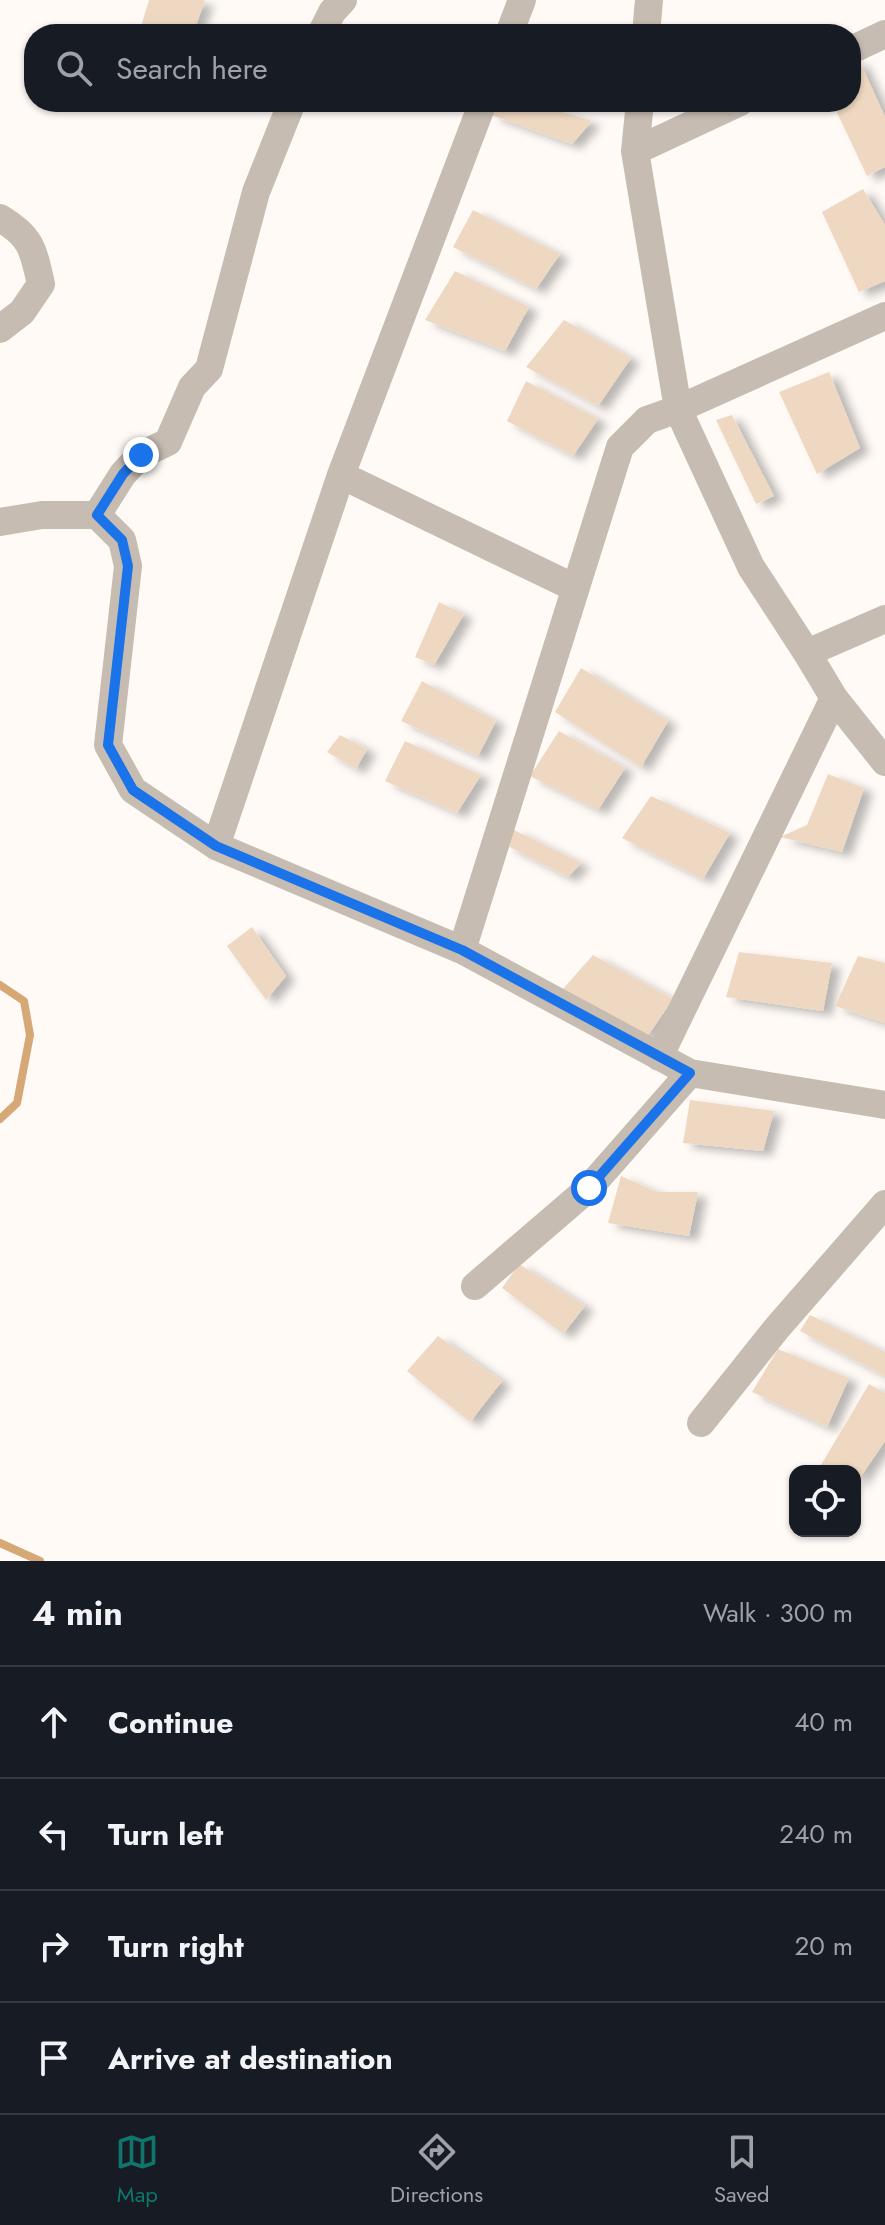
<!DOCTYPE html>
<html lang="en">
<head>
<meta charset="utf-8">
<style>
	:root { --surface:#171b24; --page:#20242c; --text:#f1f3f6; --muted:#9ea1a6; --line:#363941; --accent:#0f766e }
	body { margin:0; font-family:Jost,sans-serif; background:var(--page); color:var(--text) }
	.controls { position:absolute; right:24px; bottom:24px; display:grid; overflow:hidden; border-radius:16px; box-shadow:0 2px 6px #0004 }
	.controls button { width:72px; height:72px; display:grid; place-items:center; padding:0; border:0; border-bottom:2px solid var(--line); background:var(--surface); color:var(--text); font:40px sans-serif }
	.stop { position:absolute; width:24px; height:24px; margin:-18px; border:6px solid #1a73e8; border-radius:50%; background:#fff }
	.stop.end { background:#1a73e8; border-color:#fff; box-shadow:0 2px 8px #0008 }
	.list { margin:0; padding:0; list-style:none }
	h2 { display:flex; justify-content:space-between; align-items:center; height:104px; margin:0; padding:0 32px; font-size:34px }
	h2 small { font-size:26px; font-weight:400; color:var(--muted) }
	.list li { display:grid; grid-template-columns:52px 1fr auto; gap:24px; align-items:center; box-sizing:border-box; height:112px; padding:0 32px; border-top:2px solid var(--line) }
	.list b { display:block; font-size:30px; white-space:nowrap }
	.list em { font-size:26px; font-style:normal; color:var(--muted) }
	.icon { flex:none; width:44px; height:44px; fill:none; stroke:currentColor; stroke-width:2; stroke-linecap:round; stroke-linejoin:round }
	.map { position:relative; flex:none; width:885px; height:1561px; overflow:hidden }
	.search { position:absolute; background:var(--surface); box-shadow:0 2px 6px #0004; left:24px; right:24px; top:24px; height:88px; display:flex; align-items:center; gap:20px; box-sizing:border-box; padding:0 28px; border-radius:32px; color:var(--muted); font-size:30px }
	.sheet { height:552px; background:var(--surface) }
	nav { display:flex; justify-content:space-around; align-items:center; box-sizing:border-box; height:112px; border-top:2px solid var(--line); background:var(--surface); font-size:22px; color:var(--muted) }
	nav a { display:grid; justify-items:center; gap:4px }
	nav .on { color:var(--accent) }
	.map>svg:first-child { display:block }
</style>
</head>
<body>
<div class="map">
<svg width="885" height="1561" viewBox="0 0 885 1561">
	<defs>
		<filter id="shadow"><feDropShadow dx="9" dy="5" stdDeviation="4" flood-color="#0004"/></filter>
	</defs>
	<rect width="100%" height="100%" fill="#fffaf6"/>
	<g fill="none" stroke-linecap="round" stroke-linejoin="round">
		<path stroke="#d6a876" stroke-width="8" d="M0,985l24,16 6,34 -13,68 -17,16
			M0,1543l40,18"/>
	</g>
	<path fill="#efd8c1" filter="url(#shadow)" d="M149,0h56l-12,34h-50l-4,-1z
		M859,60l26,57v50l-18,9 -35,-74h19v-38z
		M498,102h30l64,19 -20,23 -81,-29z
		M863,189l22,36v56l-26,11 -37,-80z
		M473,210l87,44 -24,35 -83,-42z
		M455,271l74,36 -24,44 -80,-31z
		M564,320l67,38 -33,48 -72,-39z
		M829,372l31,76 -43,26 -38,-82z
		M526,381l72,38 -25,37 -66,-35z
		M732,415l42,81 -18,8 -40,-84z
		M439,602l25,12 -30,51 -19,-8z
		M581,668l87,53 -27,46 -86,-55z
		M422,681l74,40 -18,35 -77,-35z
		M559,731l66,37 -27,42 -68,-34z
		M340,735l27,14 -11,20 -29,-17z
		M405,741l76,34 -24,38 -72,-32z
		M828,774l36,14 -22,64 -62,-15 27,-12z
		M651,796l79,37 -27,46 -81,-41z
		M514,830l67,33 -13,14 -62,-32z
		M252,927l34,49 -20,24 -39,-54z
		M739,952l93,11 -9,48 -97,-14z
		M593,955l80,44 -26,38 -85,-47z
		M858,956l27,7v60l-50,-17z
		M690,1100l84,11 -11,40 -80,-8z
		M621,1176l36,16h41l-9,44 -81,-13z
		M519,1264l66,42 -22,28 -61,-46z
		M810,1315l75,37v24l-85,-45z
		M438,1336l64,45 -32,41 -63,-51z
		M778,1349l71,29 -22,49 -75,-35z
		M869,1384l16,9v48l-30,44v-14l-37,-1z"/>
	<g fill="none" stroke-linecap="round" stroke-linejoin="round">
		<path stroke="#c6bcb2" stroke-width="28" d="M321,34l11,-22 11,-12
			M509,34l13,-34
			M646,34l3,-34
			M851,50l34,-16
			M640,102l-5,49 43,258 73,158 56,86 27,45 51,64
			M635,151l105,-49
			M0,218c32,19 33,31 41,66l-19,28 -22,17
			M341,475l234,113
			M97,515l26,-41 18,-19 27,-13 24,-55 17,-18 47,-177 36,-90
			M0,522l42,-7h55l25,25 6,26 -20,179 25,45 83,56 246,104 228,123 195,32
			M807,653l78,-34
			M216,846l125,-371 142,-373
			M462,950l158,-503 27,-27 31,-11 207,-93
			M659,1057l175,-359
			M475,1286l114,-98 101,-115
			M701,1423l76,-95 108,-124"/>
	</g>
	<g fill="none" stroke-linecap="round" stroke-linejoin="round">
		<path stroke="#1a73e8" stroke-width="10" d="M141,455l-18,19 -26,41 25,25 6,26 -20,179 25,45 83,56 246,104 228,123 -101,115"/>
	</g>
</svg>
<div class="controls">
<button><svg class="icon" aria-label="locate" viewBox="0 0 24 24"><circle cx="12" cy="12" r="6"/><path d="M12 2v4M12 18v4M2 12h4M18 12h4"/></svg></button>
</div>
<div class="stop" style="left:589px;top:1188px"></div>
<div class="stop end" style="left:141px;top:455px"></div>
<div class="search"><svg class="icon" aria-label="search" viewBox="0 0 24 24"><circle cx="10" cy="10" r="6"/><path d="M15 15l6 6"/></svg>Search here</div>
</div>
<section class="sheet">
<h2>4 min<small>Walk · 300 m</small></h2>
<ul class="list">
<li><svg class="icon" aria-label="ahead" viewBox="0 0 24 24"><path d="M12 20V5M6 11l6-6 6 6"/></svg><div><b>Continue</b></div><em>40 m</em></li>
<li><svg class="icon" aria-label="left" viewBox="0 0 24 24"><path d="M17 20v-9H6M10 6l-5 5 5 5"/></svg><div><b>Turn left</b></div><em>240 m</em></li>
<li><svg class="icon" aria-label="right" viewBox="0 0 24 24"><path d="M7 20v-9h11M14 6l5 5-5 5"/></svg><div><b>Turn right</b></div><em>20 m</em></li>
<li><svg class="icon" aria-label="arrive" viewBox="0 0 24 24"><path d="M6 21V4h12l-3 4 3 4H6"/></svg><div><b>Arrive at destination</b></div></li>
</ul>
</section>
<nav>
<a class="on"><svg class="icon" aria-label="map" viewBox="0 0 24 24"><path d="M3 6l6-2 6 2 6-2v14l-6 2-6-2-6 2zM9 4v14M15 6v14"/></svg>Map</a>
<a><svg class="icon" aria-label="directions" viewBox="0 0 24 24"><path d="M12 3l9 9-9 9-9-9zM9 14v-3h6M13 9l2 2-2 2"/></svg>Directions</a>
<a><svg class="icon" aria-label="saved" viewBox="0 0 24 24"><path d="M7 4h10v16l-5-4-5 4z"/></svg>Saved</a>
</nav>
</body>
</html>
